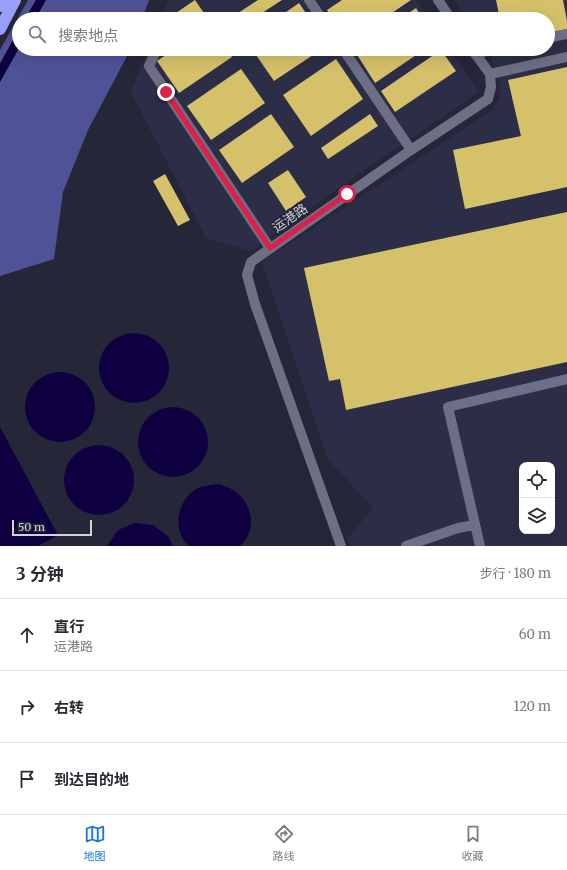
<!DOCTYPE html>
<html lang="zh">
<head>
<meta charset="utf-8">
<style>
	:root { --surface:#fff; --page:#f2f2f3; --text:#2b2b33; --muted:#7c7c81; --line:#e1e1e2; --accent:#1a73e8 }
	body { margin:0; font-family:Merriweather,"Noto Sans SC",serif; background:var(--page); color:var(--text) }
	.controls { position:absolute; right:12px; bottom:12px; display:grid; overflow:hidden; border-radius:8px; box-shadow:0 4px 16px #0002 }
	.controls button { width:36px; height:36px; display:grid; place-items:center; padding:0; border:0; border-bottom:1px solid var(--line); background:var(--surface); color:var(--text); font:20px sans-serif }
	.scale { position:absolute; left:12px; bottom:10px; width:80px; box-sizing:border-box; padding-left:4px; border:2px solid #d1d2de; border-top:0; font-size:11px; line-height:14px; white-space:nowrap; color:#d1d2de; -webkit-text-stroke:3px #252739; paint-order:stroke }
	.stop { position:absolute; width:12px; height:12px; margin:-9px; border:3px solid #e11d48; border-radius:50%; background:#fff }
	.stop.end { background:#e11d48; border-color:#fff; box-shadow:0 1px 4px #0008 }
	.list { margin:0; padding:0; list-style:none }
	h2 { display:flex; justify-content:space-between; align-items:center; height:52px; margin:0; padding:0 16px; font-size:17px }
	h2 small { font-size:13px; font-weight:400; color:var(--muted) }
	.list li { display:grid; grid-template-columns:26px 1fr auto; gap:12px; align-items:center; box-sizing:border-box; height:72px; padding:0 16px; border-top:1px solid var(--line) }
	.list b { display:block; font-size:15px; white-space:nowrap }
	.list p { margin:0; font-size:13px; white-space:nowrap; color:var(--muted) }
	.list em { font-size:13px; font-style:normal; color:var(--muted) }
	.icon { flex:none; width:22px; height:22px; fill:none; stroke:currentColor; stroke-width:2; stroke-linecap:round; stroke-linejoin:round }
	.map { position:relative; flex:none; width:567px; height:546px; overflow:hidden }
	.search { position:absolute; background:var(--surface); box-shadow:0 4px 16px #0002; left:12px; right:12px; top:12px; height:44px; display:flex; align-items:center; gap:10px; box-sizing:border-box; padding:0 14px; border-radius:22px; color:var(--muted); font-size:15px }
	.sheet { height:268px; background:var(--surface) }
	nav { display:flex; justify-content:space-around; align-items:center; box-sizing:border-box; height:56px; border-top:1px solid var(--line); background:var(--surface); font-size:11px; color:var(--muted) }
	nav a { display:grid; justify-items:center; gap:2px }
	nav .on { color:var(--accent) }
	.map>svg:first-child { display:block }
</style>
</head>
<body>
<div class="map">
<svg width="567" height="546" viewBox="0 0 567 546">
	<rect width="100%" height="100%" fill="#252739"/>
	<path fill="#2c2e47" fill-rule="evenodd" d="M169,0h247l13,19h-268z
		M454,0h113v546h-217l-3,-7 26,-31 -45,-49 -66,-197 230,-152 7,-11 1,-15 -10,-30 -4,-5h62v-30h-81zM522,465h30v66h-30z
		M148,49h301l30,43 -145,99 -84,60 -44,-13 -75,-146z"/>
	<path fill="#4f5297" d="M28,0h8l-11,19h-6v10l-19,34v-13z
		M46,0h103l-7,19h-107z
		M19,48v1h111l-4,9 -38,72 -25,62 -9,67 -54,17v-194z"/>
	<path fill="#0f0141" d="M36,0h10l-11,19h-10z
		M19,30v18l-19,34v-18z
		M99 368a35 35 0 1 1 70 0a35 35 0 1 1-70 0Z
		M25 407a35 35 0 1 1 70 0a35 35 0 1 1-70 0Z
		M138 442a35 35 0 1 1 70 0a35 35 0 1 1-70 0Z
		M0,427l58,108 -20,11h-38z
		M64 480a35 35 0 1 1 70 0a35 35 0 1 1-70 0Z
		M219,484c4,2 10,3 14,6 16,10 24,32 13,49 -1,2 -4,5 -6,7h-51c-16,-13 -13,-41 3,-54 7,-6 17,-7 27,-8z
		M135,523l18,2 15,11 5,10h-66l11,-16z"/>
	<path fill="#d6c16b" d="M195,0l11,16 -5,3h-34z
		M258,0h24l-29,19h-20l-1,-2z
		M342,0h69l-28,19h-50l-6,-9z
		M496,0h67l4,21v8l-19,4v-14h-48z
		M299,3l11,16h-34z
		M416,8l7,11h-23z
		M175,49h52l5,8 -53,36 -22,-32z
		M252,49h70l-48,32z
		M355,49h70l-50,34 -21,-33z
		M441,50l15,21 -61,41 -14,-21z
		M336,59l27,40 -52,37 -28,-41z
		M567,67v120l-102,22 -12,-59 68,-14 -13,-56z
		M241,69l24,34 -54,37 -24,-34z
		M271,114l23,33 -52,36 -23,-33z
		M370,114l8,12 -50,33 -7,-11z
		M288,170l18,27 -20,14 -18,-28z
		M165,174l25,46 -12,6 -25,-45z
		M567,212v150l-221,48 -6,-31 -11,2 -25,-113z"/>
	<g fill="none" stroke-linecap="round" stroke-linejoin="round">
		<path stroke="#6d6f85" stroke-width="10" d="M309,0l13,19
			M438,0l13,19
			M548,38l19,-4
			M157,49l-8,17 121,182
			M343,49l68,101
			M475,54l21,-5
			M490,74l77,-17
			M341,546l-86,-242 -8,-29 4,-13 160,-112 77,-51 3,-12 -1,-13 -18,-25
			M406,546l52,-18 17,-3
			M480,546l-32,-139 119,-28"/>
		<path stroke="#999ffb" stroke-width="12" d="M0,6l4,-6
			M0,29l15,-29"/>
	</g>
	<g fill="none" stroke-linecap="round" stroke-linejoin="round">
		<path stroke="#e11d48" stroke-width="5" d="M166,92l104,156 77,-54"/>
	</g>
	<g text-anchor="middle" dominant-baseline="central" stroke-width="4" stroke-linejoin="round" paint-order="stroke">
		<g font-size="13" fill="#d1d2de" stroke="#252739">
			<text transform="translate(290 218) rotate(-35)">运港路</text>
		</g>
	</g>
</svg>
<div class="controls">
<button><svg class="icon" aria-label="locate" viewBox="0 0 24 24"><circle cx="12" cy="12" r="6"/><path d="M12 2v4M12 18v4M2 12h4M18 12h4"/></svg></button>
<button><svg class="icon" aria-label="layers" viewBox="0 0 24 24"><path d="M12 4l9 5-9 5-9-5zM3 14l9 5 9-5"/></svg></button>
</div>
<div class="scale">50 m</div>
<div class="stop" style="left:347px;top:194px"></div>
<div class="stop end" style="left:166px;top:92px"></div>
<div class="search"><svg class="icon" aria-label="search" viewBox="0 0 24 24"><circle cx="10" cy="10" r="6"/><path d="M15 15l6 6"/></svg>搜索地点</div>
</div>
<section class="sheet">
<h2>3 分钟<small>步行 · 180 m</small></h2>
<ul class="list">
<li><svg class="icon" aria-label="ahead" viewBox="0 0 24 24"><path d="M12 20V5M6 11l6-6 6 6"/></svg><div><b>直行</b><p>运港路</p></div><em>60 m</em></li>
<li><svg class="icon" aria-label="right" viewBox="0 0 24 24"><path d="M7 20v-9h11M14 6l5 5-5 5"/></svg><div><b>右转</b></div><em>120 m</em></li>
<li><svg class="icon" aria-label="arrive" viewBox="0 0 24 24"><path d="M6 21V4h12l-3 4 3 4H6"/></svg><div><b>到达目的地</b></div></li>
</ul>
</section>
<nav>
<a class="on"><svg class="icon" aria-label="map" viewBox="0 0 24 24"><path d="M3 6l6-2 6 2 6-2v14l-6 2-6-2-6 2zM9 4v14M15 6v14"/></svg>地图</a>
<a><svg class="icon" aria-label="directions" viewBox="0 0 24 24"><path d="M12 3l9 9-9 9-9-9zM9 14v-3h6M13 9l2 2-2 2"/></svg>路线</a>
<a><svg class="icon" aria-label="saved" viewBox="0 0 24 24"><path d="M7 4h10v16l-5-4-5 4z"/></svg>收藏</a>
</nav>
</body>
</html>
